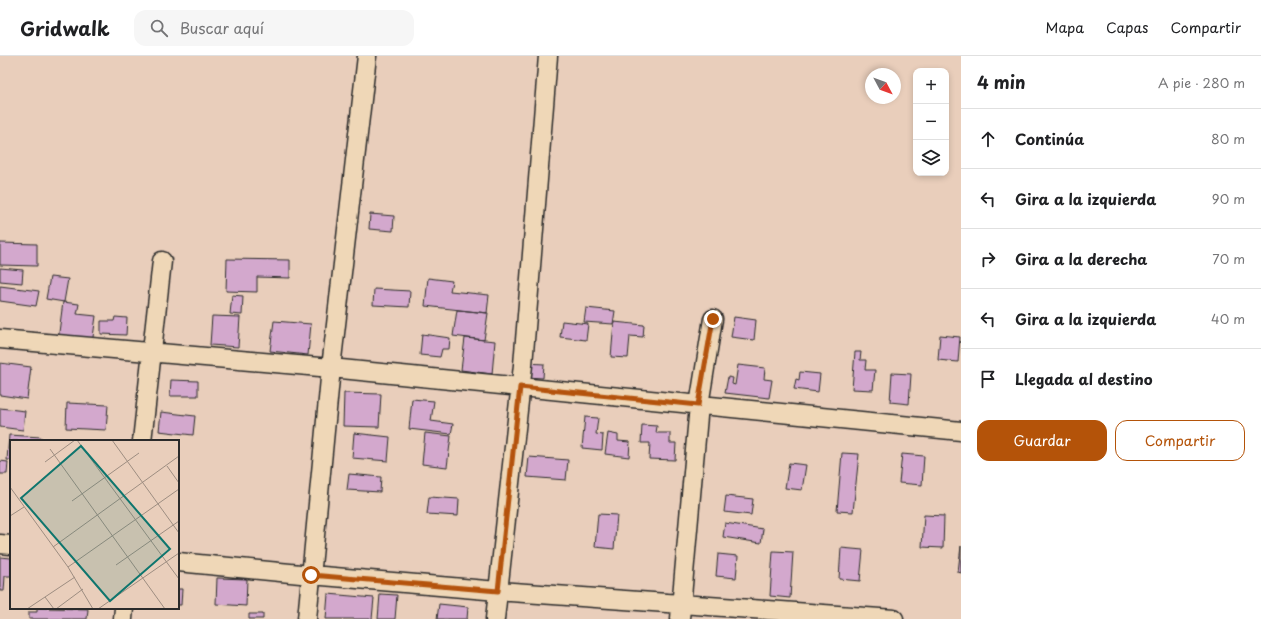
<!DOCTYPE html>
<html lang="es">
<head>
<meta charset="utf-8">
<style>
	:root { --surface:#fff; --page:#f6f6f6; --text:#202124; --muted:#757577; --line:#e0e0e0; --accent:#b45309 }
	body { margin:0; font-family:"Playpen Sans",sans-serif; background:var(--page); color:var(--text) }
	.controls { position:absolute; right:12px; top:12px; display:grid; overflow:hidden; border-radius:8px; box-shadow:0 2px 6px #0003 }
	.controls button { width:36px; height:36px; display:grid; place-items:center; padding:0; border:0; border-bottom:1px solid var(--line); background:var(--surface); color:var(--text); font:20px sans-serif }
	.compass { position:absolute; left:865px; top:12px; width:36px; height:36px; border-radius:50%; background:var(--surface); box-shadow:0 2px 6px #0003; rotate:131deg }
	.stop { position:absolute; width:12px; height:12px; margin:-9px; border:3px solid #b45309; border-radius:50%; background:#fff }
	.stop.end { background:#b45309; border-color:#fff; box-shadow:0 1px 4px #0008 }
	.list { margin:0; padding:0; list-style:none }
	h2 { display:flex; justify-content:space-between; align-items:center; height:52px; margin:0; padding:0 16px; font-size:17px }
	h2 small { font-size:13px; font-weight:400; color:var(--muted) }
	.list li { display:grid; grid-template-columns:26px 1fr auto; gap:12px; align-items:center; box-sizing:border-box; height:60px; padding:0 16px; border-top:1px solid var(--line) }
	.list b { display:block; font-size:15px; white-space:nowrap }
	.list em { font-size:13px; font-style:normal; color:var(--muted) }
	.actions { display:flex; gap:8px; padding:12px 16px }
	.actions a { flex:1; padding:9px 0; border:1px solid var(--accent); border-radius:12px; text-align:center; font-size:14px; color:var(--accent) }
	.actions .main { background:var(--accent); color:#fff }
	.icon { flex:none; width:22px; height:22px; fill:none; stroke:currentColor; stroke-width:2; stroke-linecap:round; stroke-linejoin:round }
	.map { position:relative; flex:none; width:961px; height:563px; overflow:hidden }
	header { display:flex; align-items:center; gap:24px; box-sizing:border-box; height:56px; padding:0 20px; background:var(--surface); border-bottom:1px solid var(--line) }
	header strong { font-size:19px }
	nav { display:flex; gap:22px; margin-inline-start:auto; font-size:14px }
	.search { width:280px; height:36px; background:var(--page); display:flex; align-items:center; gap:10px; box-sizing:border-box; padding:0 14px; border-radius:12px; color:var(--muted); font-size:15px }
	main { display:flex }
	aside { flex:1; background:var(--surface) }
	.map>svg:first-child { display:block }
</style>
</head>
<body>
<header>
<strong>Gridwalk</strong>
<div class="search"><svg class="icon" aria-label="search" viewBox="0 0 24 24"><circle cx="10" cy="10" r="6"/><path d="M15 15l6 6"/></svg>Buscar aquí</div>
<nav><a>Mapa</a><a>Capas</a><a>Compartir</a></nav>
</header>
<main>
<div class="map">
<svg width="961" height="563" viewBox="0 0 961 563">
	<rect width="100%" height="100%" fill="#e9cebb"/>
	<filter id="ink" filterUnits="userSpaceOnUse"><feTurbulence type="fractalNoise" baseFrequency=".025" numOctaves="2"/><feDisplacementMap in="SourceGraphic" scale="8" xChannelSelector="R" yChannelSelector="G"/><feConvolveMatrix kernelMatrix="1 2 1 2 8 2 1 2 1" color-interpolation-filters="sRGB"/></filter>
	<g filter="url(#ink)">
		<path fill="#d3a8cd" stroke="#2b2b2b" d="M370,158l24,2 -1,15 -24,-2z
			M0,187l37,1v22l-37,-1z
			M227,203l63,1v18l-33,-1v15l-31,-1z
			M0,212l23,2 -1,13 -22,-2z
			M50,221l18,2 -4,23 -18,-3z
			M428,222l24,3 -2,10 39,4 -2,18 -62,-7z
			M0,230l39,5 -3,15 -36,-5z
			M374,233l36,2 -1,16 -36,-2z
			M232,239l11,1 -1,19 -12,-1z
			M63,246l16,2 -2,10 19,2 -4,28 -34,-4z
			M586,252l29,3 -2,13 -29,-2z
			M457,254l31,3 -4,27 -31,-4z
			M212,260l28,1 -2,30 -28,-2z
			M115,261l12,1 -1,17 -25,-1v-13h13z
			M734,261l22,3 -2,20 -23,-3z
			M274,265l37,3 -3,31 -38,-4z
			M562,265l26,3 -2,16 -26,-3z
			M614,266l30,3 -1,12 -13,-1 -2,22 -17,-1z
			M422,278l28,4 -1,11h-7l-2,8 -20,-2z
			M940,279l20,2 -2,25 -20,-2z
			M465,282l30,3 -3,33 -31,-4z
			M855,296h6l-1,8h6l-1,10h10l-2,20 -21,-1z
			M0,307l31,4 -4,32 -27,-4z
			M526,307l18,1 -1,14 -18,-1z
			M738,309l27,3 -1,11 8,1 -3,18 -44,-5 3,-16 5,1 -1,6 3,1z
			M800,316l20,2 -2,18 -24,-3 2,-10 3,1z
			M892,317l19,1 -2,30 -19,-2z
			M171,324l27,1v15h-28z
			M344,337l37,1 -2,33 -36,-1z
			M412,343l22,2 -3,20 22,3 -2,10 -42,-5z
			M67,347l41,2 -2,25 -40,-2z
			M0,352l25,3 -2,19 -23,-3z
			M161,356l34,4 -2,19 -34,-4z
			M585,361l13,1 -2,16 7,1 -1,15 -20,-2z
			M642,369l15,1 -1,7h14v10h6l-1,17 -26,-1 1,-16h-9z
			M354,377l36,4 -2,24 -36,-3z
			M425,377l26,3 -4,31 -25,-3z
			M608,377l10,2v6l12,1 -1,15 -24,-3z
			M9,379l32,2v4h-30v19h-4z
			M842,397l17,1 -6,58 -16,-1z
			M902,398l22,2 -2,29 -23,-2z
			M529,401l39,3 -2,20 -39,-3z
			M0,405l8,1 -1,12h-7z
			M789,407l17,2 -4,25 -17,-2z
			M349,418l32,3 -1,15 -33,-2z
			M726,440l27,3 -2,16 -27,-3z
			M429,441l30,2 -1,17 -31,-2z
			M598,458l19,1 -3,34 -19,-2z
			M924,459l20,1 -1,32 -21,-1z
			M725,467l38,6 -2,14 -38,-6z
			M961,490v27l-3,-1z
			M841,492l22,2 -3,31 -21,-2z
			M773,495l20,1 -3,46 -20,-2z
			M718,498l20,2 -2,22 -20,-2z
			M0,501l11,1v18h-6l-1,15h-4z
			M217,522l30,1 -1,27 -30,-2z
			M178,533h4l-1,16h-3z
			M328,538l46,4 -2,21h-46z
			M380,538l17,1 -2,24h-17z
			M439,548l29,3 -1,12h-30z
			M37,552l51,1 -1,10h-58v-7h8z
			M249,558h14v5h-14z"/>
		<g fill="none" stroke-linecap="round" stroke-linejoin="round">
			<defs>
				<path id="street" d="M0,283l331,29 630,63
					M142,385l20,-180
					M0,488l11,1
					M178,506l133,13 187,16 396,28
					M123,563l1,-11
					M307,563l24,-251 36,-312
					M495,563l28,-254 25,-309
					M680,563l19,-214 14,-86"/>
			</defs>
			<use href="#street" stroke="#2b2b2b" stroke-width="21"/>
			<use href="#street" stroke="#efd7b7" stroke-width="18"/>
		</g>
	</g>
	<g fill="none" stroke-linecap="round" stroke-linejoin="round" filter="url(#ink)">
		<path stroke="#b45309" stroke-width="5" d="M311,519l187,16 22,-204 178,18 15,-86"/>
	</g>
	<g transform="translate(10 384)">
		<rect width="169" height="169" fill="#e9cebb"/>
		<path fill="none" stroke="#9d8d81" stroke-width="1" d="M67,0l102,139M102,0l67,93M40,9l115,160M35,22l30,-22M157,26l12,17M0,47l58,80 25,42M62,61l67,-48M0,76l14,-9M43,107l126,-91M106,125l63,-44M58,127l111,-78M35,157l9,12M17,169l48,-32M46,169l27,-20M88,169l81,-56"/>
		<path fill="#0f766e" fill-opacity="0.15" stroke="#0f766e" stroke-width="2" d="M71,6l89,103 -60,52 -89,-103z"/>
		<rect width="169" height="169" fill="none" stroke="#2b2b2b" stroke-width="2"/>
	</g>
</svg>
<div class="controls">
<button>+</button>
<button>−</button>
<button><svg class="icon" aria-label="layers" viewBox="0 0 24 24"><path d="M12 4l9 5-9 5-9-5zM3 14l9 5 9-5"/></svg></button>
</div>
<svg class="compass" viewBox="-18 -18 36 36"><path d="M0-13l5 13h-10z" fill="#e53935"/><path d="M0 13l5-13h-10z" fill="#757577"/></svg>
<div class="stop" style="left:311px;top:519px"></div>
<div class="stop end" style="left:713px;top:263px"></div>
</div>
<aside>
<h2>4 min<small>A pie · 280 m</small></h2>
<ul class="list">
<li><svg class="icon" aria-label="ahead" viewBox="0 0 24 24"><path d="M12 20V5M6 11l6-6 6 6"/></svg><div><b>Continúa</b></div><em>80 m</em></li>
<li><svg class="icon" aria-label="left" viewBox="0 0 24 24"><path d="M17 20v-9H6M10 6l-5 5 5 5"/></svg><div><b>Gira a la izquierda</b></div><em>90 m</em></li>
<li><svg class="icon" aria-label="right" viewBox="0 0 24 24"><path d="M7 20v-9h11M14 6l5 5-5 5"/></svg><div><b>Gira a la derecha</b></div><em>70 m</em></li>
<li><svg class="icon" aria-label="left" viewBox="0 0 24 24"><path d="M17 20v-9H6M10 6l-5 5 5 5"/></svg><div><b>Gira a la izquierda</b></div><em>40 m</em></li>
<li><svg class="icon" aria-label="arrive" viewBox="0 0 24 24"><path d="M6 21V4h12l-3 4 3 4H6"/></svg><div><b>Llegada al destino</b></div></li>
</ul>
<div class="actions"><a class="main">Guardar</a><a>Compartir</a></div>
</aside>
</main>
</body>
</html>
